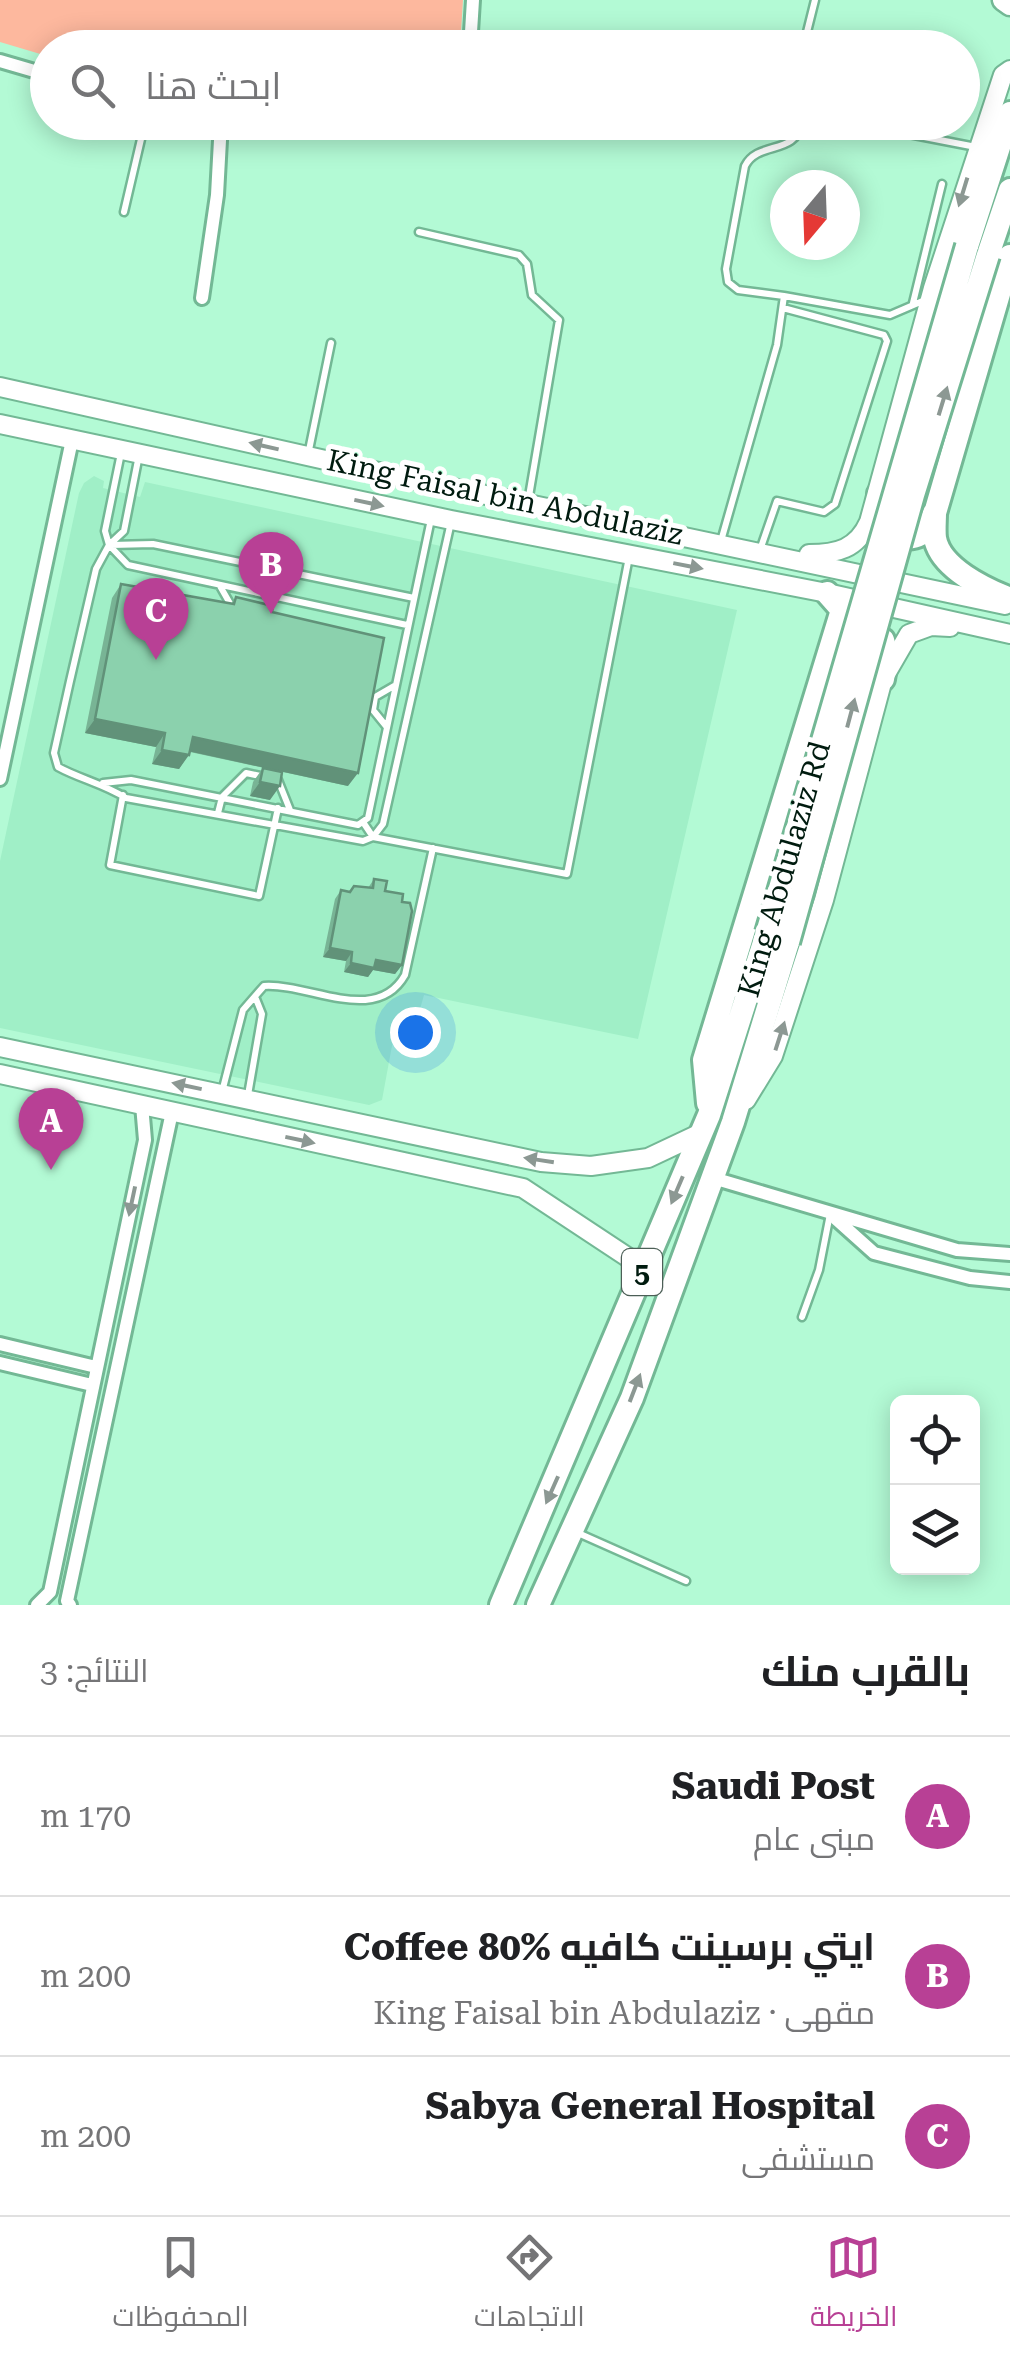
<!DOCTYPE html>
<html lang="ar">
<head>
<meta charset="utf-8">
<style>
	:root { --surface:#fff; --page:#f6f6f6; --text:#202124; --muted:#757577; --line:#e0e0e0; --accent:#b84095 }
	body { margin:0; font-family:"Roboto Serif",Cairo,serif; background:var(--page); color:var(--text); direction:rtl }
	.controls { position:absolute; right:30px; bottom:30px; display:grid; overflow:hidden; border-radius:15px; box-shadow:0 5px 25px #0003 }
	.controls button { width:90px; height:90px; display:grid; place-items:center; padding:0; border:0; border-bottom:2px solid var(--line); background:var(--surface); color:var(--text); font:50px sans-serif }
	.compass { position:absolute; left:770px; top:170px; width:90px; height:90px; border-radius:50%; background:var(--surface); box-shadow:0 5px 25px #0003; rotate:199deg }
	.you { position:absolute; left:415px; top:1032px; width:35px; height:35px; margin:-25px; border:8px solid #fff; border-radius:50%; background:#1a73e8; box-shadow:0 0 0 15px #1a73e833 }
	.badge { display:grid; place-items:center; width:65px; height:65px; border-radius:50%; background:var(--accent); color:#fff; font-size:32px; font-weight:700 }
	.pin { position:absolute; translate:-50% -82px; filter:drop-shadow(0 2px 5px #0008) }
	.pin::after { content:''; position:absolute; top:52px; width:35px; height:30px; background:inherit; clip-path:polygon(0 0,100% 0,50% 100%) }
	.list { margin:0; padding:0; list-style:none }
	h2 { display:flex; justify-content:space-between; align-items:center; height:130px; margin:0; padding:0 40px; font-size:42px }
	h2 small { font-size:32px; font-weight:400; color:var(--muted) }
	.list li { display:grid; grid-template-columns:65px 1fr auto; gap:30px; align-items:center; box-sizing:border-box; height:160px; padding:0 40px; border-top:2px solid var(--line) }
	.list b { display:block; font-size:38px; white-space:nowrap }
	.list p { margin:0; font-size:32px; white-space:nowrap; color:var(--muted) }
	.list em { font-size:32px; font-style:normal; color:var(--muted) }
	.icon { flex:none; width:55px; height:55px; fill:none; stroke:currentColor; stroke-width:2; stroke-linecap:round; stroke-linejoin:round }
	.map { position:relative; flex:none; width:1010px; height:1605px; overflow:hidden; direction:ltr }
	.search { position:absolute; background:var(--surface); box-shadow:0 5px 25px #0003; left:30px; right:30px; top:30px; height:110px; display:flex; align-items:center; gap:25px; box-sizing:border-box; padding:0 35px; border-radius:55px; color:var(--muted); font-size:38px }
	.sheet { height:610px; background:var(--surface) }
	nav { display:flex; justify-content:space-around; align-items:center; box-sizing:border-box; height:140px; border-top:2px solid var(--line); background:var(--surface); font-size:28px; color:var(--muted) }
	nav a { display:grid; justify-items:center; gap:5px }
	nav .on { color:var(--accent) }
	.map>svg:first-child { display:block }
</style>
</head>
<body>
<div class="map">
<svg width="1010" height="1605" viewBox="0 0 1010 1605">
	<rect width="100%" height="100%" fill="#b3fad5"/>
	<path fill="#a0efc7" d="M94,476l10,5 -1,7 37,9 5,-15 592,128 -99,429 -214,-44 -6,21 -20,-3 -16,87 -13,5 -369,-77v-167l79,-368 5,-10z"/>
	<path fill="#fdb89e" d="M0,0h463l-3,47 -412,1 -1,8 -47,-14z"/>
	<g fill="none" stroke-linecap="round" stroke-linejoin="round">
		<defs>
			<path id="lane" d="M803,48l12,-48
				M847,122l129,25
				M124,212l21,-90
				M419,232l100,23 8,9 5,31 27,25 -31,182
				M784,296l106,19 35,-15
				M913,303l29,-119
				M121,453l-16,78 4,14 15,-14 15,-76
				M308,455l23,-112
				M721,541l56,-196 7,-49 -46,-6 -10,-8 -2,-13 19,-103c13,-26 52,-10 56,-44
				M109,545l-13,24 -26,112 -16,72 4,14c22,12 46,17 68,31l237,43 10,-4 10,-13 68,-302
				M109,545l19,20 279,60
				M111,545l42,-1 261,54
				M760,550l17,-49 47,11 11,-8 52,-163 -3,-6 -101,-27
				M220,586l12,21 4,1
				M386,726l-13,-16 2,-13 19,-11
				M278,780l12,30
				M103,783l28,-3 227,45 10,-7 63,-299
				M123,795l-13,70 149,31 19,-88
				M218,813l4,-16 24,-24 19,4
				M363,822l10,15 194,37 62,-317
				M222,1092l21,-82 21,-24c46,-3 112,40 141,-11l28,-127
				M248,1095l14,-81 -6,-15
				M802,1317l17,-47 11,-56
				M578,1533l108,48"/>
			<path id="street" d="M470,48l3,-48
				M0,61l48,14
				M202,298l15,-103 4,-73
				M0,779l72,-339
				M713,1178l244,72 53,4
				M836,1219l38,34 96,25 40,4
				M0,1344l96,23
				M0,1363l92,22
				M37,1605l13,-13 95,-452 -3,-35
				M70,1605l-3,-4 105,-489"/>
			<path id="secondary" d="M0,387l401,90 604,128
				M0,424l451,96 376,73 183,41
				M809,554c28,0 48,-5 60,-32l64,-234 70,-213 7,-5
				M0,1047l541,115 50,4 57,-8 53,-25
				M0,1074l523,114 121,80
				M746,1100l27,-44 51,-156 59,-221 26,-45 22,-8 19,1"/>
			<path id="primary" d="M1003,0l7,5"/>
			<path id="highway" d="M967,246l43,-133
				M988,255l22,-65
				M1010,256l-75,257c0,8 -1,17 0,25 5,30 50,51 75,61
				M879,494c0,7 -2,18 0,25 5,16 28,23 42,15 7,-5 10,-13 13,-21
				M859,632l6,-2 18,10 4,15 -4,24
				M708,1103l-4,-43 138,-450 -15,-17
				M501,1605l208,-490 58,-182
				M538,1605l94,-207 101,-276 55,-180"/>
		</defs>
		<use href="#lane" stroke="#73b895" stroke-width="11"/>
		<use href="#street" stroke="#73b895" stroke-width="18"/>
		<use href="#secondary" stroke="#73b895" stroke-width="22"/>
		<use href="#primary" stroke="#73b895" stroke-width="25"/>
		<use href="#highway" stroke="#73b895" stroke-width="28"/>
		<use href="#lane" stroke="#fff" stroke-width="6"/>
		<use href="#street" stroke="#fff" stroke-width="12"/>
		<use href="#secondary" stroke="#fff" stroke-width="18"/>
		<use href="#primary" stroke="#fff" stroke-width="20"/>
		<use href="#highway" stroke="#fff" stroke-width="22"/>
		<defs>
			<path id="highway-bridge" d="M767,933l200,-687
				M788,942l125,-447 75,-240"/>
		</defs>
		<use href="#highway-bridge" stroke="#73b895" stroke-width="28" stroke-linecap="butt"/>
		<use href="#highway-bridge" stroke="#fff" stroke-width="22"/>
	</g>
	<path fill="#78b495" d="M121,584l110,20 5,-7 36,15 76,174 -158,-34 -11,17 -27,-5 4,-17 -71,-14 27,-135z
		M263,768l7,32 -20,-4 3,-14z
		M374,879l11,12 17,11v63l-7,9 -22,-4 -5,7 -24,-5 2,-11 -23,-4 12,-58 6,-9 8,2 19,-4z"/>
	<path fill="#619279" d="M95,719l70,14 -9,14 -71,-14z
		M193,737l165,36 -10,13 -165,-36z
		M162,750l27,5 -10,14 -27,-5z
		M260,782l20,4 -10,14 -20,-4z
		M330,948l22,4 -6,9 -23,-4z
		M376,960l26,5 -7,9 -22,-4 -5,7 -24,-5 7,-9z"/>
	<path fill="#8bd1ad" stroke="#619279" stroke-width="2.5" d="M121,584l113,20 2,-7 37,9 -1,6 112,26 -26,135 -165,-36 -4,18 -27,-5 3,-17 -70,-14z
		M263,768l19,4 -2,14 -20,-4z
		M374,879l13,2 -2,10 18,3 -1,8 8,1 2,8 -10,54 -26,-5 -2,8 -23,-5 1,-11 -22,-4 11,-58 9,2 4,-6 19,2z"/>
	<defs><path id="oneway-solid" d="M-6-.8H1V-3.2L6.5 0L1 3.2V.8H-6Z" transform="scale(2.5)"/></defs>
	<g fill="#8c9893">
		<use href="#oneway-solid" transform="translate(963 192) rotate(107)"/>
		<use href="#oneway-solid" transform="translate(943 401) rotate(-73)"/>
		<use href="#oneway-solid" transform="translate(264 446) rotate(-167)"/>
		<use href="#oneway-solid" transform="translate(369 503) rotate(12)"/>
		<use href="#oneway-solid" transform="translate(688 566) rotate(11)"/>
		<use href="#oneway-solid" transform="translate(851 713) rotate(-75)"/>
		<use href="#oneway-solid" transform="translate(780 1036) rotate(-72)"/>
		<use href="#oneway-solid" transform="translate(187 1086) rotate(-168)"/>
		<use href="#oneway-solid" transform="translate(300 1140) rotate(12)"/>
		<use href="#oneway-solid" transform="translate(539 1160) rotate(-171)"/>
		<use href="#oneway-solid" transform="translate(677 1190) rotate(113)"/>
		<use href="#oneway-solid" transform="translate(132 1201) rotate(102)"/>
		<use href="#oneway-solid" transform="translate(635 1388) rotate(-69)"/>
		<use href="#oneway-solid" transform="translate(552 1490) rotate(114)"/>
	</g>
	<g text-anchor="middle" dominant-baseline="central" stroke-width="10" stroke-linejoin="round" paint-order="stroke">
		<rect fill="#fff" stroke="#4c5f57" stroke-width="2.5" x="622" y="1249" width="40" height="46" rx="8"/>
		<g font-size="28" font-weight="bold" fill="#001b0f">
			<text x="642" y="1272">5</text>
		</g>
		<g font-size="30" fill="#001b0f" stroke="#fff">
			<text transform="translate(505 497) rotate(12)">King Faisal bin Abdulaziz</text>
			<text transform="translate(784 869) rotate(-74)">King Abdulaziz Rd</text>
		</g>
	</g>
</svg>
<div class="controls">
<button><svg class="icon" aria-label="locate" viewBox="0 0 24 24"><circle cx="12" cy="12" r="6"/><path d="M12 2v4M12 18v4M2 12h4M18 12h4"/></svg></button>
<button><svg class="icon" aria-label="layers" viewBox="0 0 24 24"><path d="M12 4l9 5-9 5-9-5zM3 14l9 5 9-5"/></svg></button>
</div>
<svg class="compass" viewBox="-18 -18 36 36"><path d="M0-13l5 13h-10z" fill="#e53935"/><path d="M0 13l5-13h-10z" fill="#757577"/></svg>
<div class="you"></div>
<div class="pin badge" style="left:51px;top:1170px">A</div>
<div class="pin badge" style="left:271px;top:614px">B</div>
<div class="pin badge" style="left:156px;top:660px">C</div>
<div class="search"><svg class="icon" aria-label="search" viewBox="0 0 24 24"><circle cx="10" cy="10" r="6"/><path d="M15 15l6 6"/></svg>ابحث هنا</div>
</div>
<section class="sheet">
<h2>بالقرب منك<small>النتائج: 3</small></h2>
<ul class="list">
<li><span class="badge">A</span><div><b>Saudi Post</b><p>مبنى عام</p></div><em>170 m</em></li>
<li><span class="badge">B</span><div><b>ايتي برسينت كافيه Coffee 80%</b><p>مقهى · King Faisal bin Abdulaziz</p></div><em>200 m</em></li>
<li><span class="badge">C</span><div><b>Sabya General Hospital</b><p>مستشفى</p></div><em>200 m</em></li>
</ul>
</section>
<nav>
<a class="on"><svg class="icon" aria-label="map" viewBox="0 0 24 24"><path d="M3 6l6-2 6 2 6-2v14l-6 2-6-2-6 2zM9 4v14M15 6v14"/></svg>الخريطة</a>
<a><svg class="icon" aria-label="directions" viewBox="0 0 24 24"><path d="M12 3l9 9-9 9-9-9zM9 14v-3h6M13 9l2 2-2 2"/></svg>الاتجاهات</a>
<a><svg class="icon" aria-label="saved" viewBox="0 0 24 24"><path d="M7 4h10v16l-5-4-5 4z"/></svg>المحفوظات</a>
</nav>
</body>
</html>
